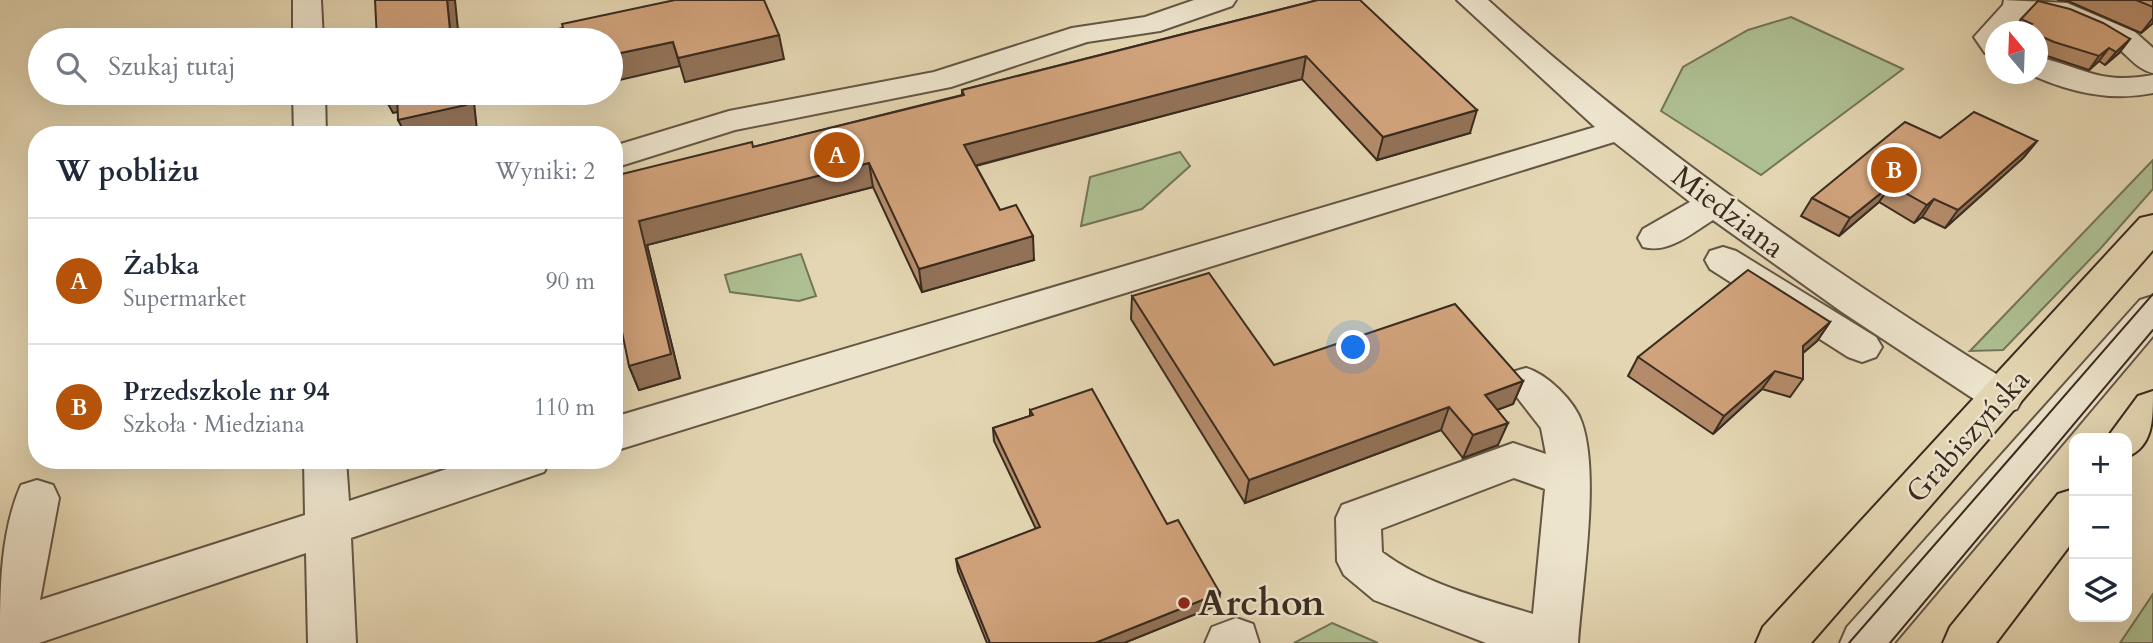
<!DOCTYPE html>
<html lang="pl">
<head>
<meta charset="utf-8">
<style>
	:root { --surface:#fff; --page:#f2f2f3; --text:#1f2937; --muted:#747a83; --line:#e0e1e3; --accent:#b45309 }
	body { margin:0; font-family:Cardo,serif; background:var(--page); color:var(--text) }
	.controls { position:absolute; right:21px; bottom:21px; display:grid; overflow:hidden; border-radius:14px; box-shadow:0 7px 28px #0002 }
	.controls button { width:63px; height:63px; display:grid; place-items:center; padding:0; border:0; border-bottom:2px solid var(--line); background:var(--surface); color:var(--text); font:35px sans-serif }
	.compass { position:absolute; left:1985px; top:21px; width:63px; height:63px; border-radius:50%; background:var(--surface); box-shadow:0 7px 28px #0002; rotate:341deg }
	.you { position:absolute; left:1354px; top:348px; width:24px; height:24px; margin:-18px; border:5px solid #fff; border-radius:50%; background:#1a73e8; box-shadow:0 0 0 10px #1a73e833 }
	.badge { display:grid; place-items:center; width:46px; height:46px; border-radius:50%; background:var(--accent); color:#fff; font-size:23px; font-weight:700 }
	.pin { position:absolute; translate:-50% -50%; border:4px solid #fff; box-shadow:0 2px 7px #0006 }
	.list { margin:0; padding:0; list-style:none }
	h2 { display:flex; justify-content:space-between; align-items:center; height:91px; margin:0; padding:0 28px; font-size:30px }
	h2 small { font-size:23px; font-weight:400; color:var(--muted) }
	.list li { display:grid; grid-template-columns:46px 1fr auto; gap:21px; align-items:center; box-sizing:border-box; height:126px; padding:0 28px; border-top:2px solid var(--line) }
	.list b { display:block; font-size:26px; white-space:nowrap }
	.list p { margin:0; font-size:23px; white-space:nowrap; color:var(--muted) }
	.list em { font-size:23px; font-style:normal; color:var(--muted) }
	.icon { flex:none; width:38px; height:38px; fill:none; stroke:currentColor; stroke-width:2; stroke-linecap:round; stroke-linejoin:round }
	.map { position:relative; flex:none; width:2153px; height:643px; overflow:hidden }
	.search { position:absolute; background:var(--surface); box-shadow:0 7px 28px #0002; left:28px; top:28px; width:595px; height:77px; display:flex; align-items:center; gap:18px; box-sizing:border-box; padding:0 24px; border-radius:38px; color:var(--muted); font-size:26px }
	.panel { position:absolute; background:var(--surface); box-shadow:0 7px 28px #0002; left:28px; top:126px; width:595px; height:343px; border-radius:28px }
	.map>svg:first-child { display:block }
</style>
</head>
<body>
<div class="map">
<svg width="2153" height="643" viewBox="0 0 2153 643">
	<rect width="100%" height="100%" fill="#e4d6b2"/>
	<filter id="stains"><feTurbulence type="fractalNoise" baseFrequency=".00286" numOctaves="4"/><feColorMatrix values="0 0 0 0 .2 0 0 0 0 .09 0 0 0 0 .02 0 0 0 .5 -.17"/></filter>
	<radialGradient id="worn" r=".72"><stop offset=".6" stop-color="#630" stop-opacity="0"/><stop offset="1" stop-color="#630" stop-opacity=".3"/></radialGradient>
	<path fill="#aebf91" stroke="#747558" stroke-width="2" d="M1791,17l112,52 -142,106 -100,-64 22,-44 65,-37z
		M1180,152l10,14 -48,43 -61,17 9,-49z
		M2153,160v29l-53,60 -97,101 -33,1z
		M801,254l15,42 -17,5 -69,-9 -5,-17z
		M2153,594v49h-33z
		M1332,623l46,20h-84z"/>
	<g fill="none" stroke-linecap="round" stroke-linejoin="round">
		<defs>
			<path id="minor" d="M293,0h28l2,40h-30z
				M1194,0h42l-4,6 -72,25 -73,11 -136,45 -216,43 -121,38v-22l115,-35 205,-39 138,-44 73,-11z
				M1457,0h31c164,148 342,271 529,387l6,11 -6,11 -14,5 -14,-5 -147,-97 -129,-92c-21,13 -44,34 -70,27l-5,-9 5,-9 47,-27 -76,-60 -1000,309v-34l981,-290z
				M2004,0l63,3 68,29 18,16v25c-17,-4 -25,-18 -39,-28 -23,-16 -59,-28 -86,-34l-19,21h-13v24l-11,-3 -11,-16 29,-32z
				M2038,57c47,11 62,28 115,18v18c-44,9 -83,-1 -124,-19h9z
				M293,93h32l1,42h-32z
				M1723,247l13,4 140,86 6,10 -6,10 -14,5 -14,-5 -138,-88 -5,-9 5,-9z
				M2153,296v40l-259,307h-54l7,-16 293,-327z
				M1526,368c21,6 49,33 56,55 18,53 0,161 -4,220h-92l-112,-43 -30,-25 -7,-14 -1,-43 6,-13 171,-62 33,11 -5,-26 -35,-45 6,-11zM1514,478l31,11 -12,125c-52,-16 -107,-29 -151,-62l-1,-23z
				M304,460h42l3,41 125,-41h76l-6,12 -193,66 5,105h-48l-2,-90 -267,90h-39c0,-52 0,-110 21,-158l16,-5 16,5 6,13 -19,102 265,-85z
				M1236,618l17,6 6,19h-54l7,-16z"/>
			<path id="major" d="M2153,215v35l-342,393h-55l7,-16 377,-409z
				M2153,391c0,30 0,55 -26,66v-19h-20l31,-42z
				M2074,489v51l-78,103h-53l7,-16 108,-133z"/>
		</defs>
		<use href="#minor" stroke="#645644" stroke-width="4"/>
		<use href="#major" stroke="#3a2b20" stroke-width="4"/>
		<use href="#minor" fill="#ede4cd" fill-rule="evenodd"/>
		<use href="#major" fill="#e4d6b2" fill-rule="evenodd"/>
		<path stroke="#3a2b20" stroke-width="2" d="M1849,643l304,-349
			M1890,643l263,-313"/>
	</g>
	<path fill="#b48c6b" stroke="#3a2b20" stroke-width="2" d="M1318,0l152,133 -93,27 -75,-81 -326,87 24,44 34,50 -112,32 -49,-105 -226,58 33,133 -41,12 -10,-24 -15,-190 139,-29 209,-52v-5z
		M2057,0h96v23l-12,10 -73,-32z
		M2021,19l109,20 -11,14 -14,12 -6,-4 -10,9 -51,-17v-21h-25z
		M1940,138l97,3 -14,17 -78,70 -23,-11 -8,6 -35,-21 -40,34 -38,-20 11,-18z
		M1132,296l142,69 249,16 -10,23 -16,6 1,35 -35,13 -22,-28 -196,73 -114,-184z
		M1830,322l-13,19 -14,12v26l-13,18 -28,-8 -49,45 -85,-58 10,-19z
		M1030,410l137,114 53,69 -2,12 -94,38h-137l-29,-72 -2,-12 80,-30 -42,-88 -1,-13 37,-12z"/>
	<path fill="#927257" stroke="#3a2b20" stroke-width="2" d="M447,0h8l4,40h-8z
		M2153,18v5l-12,10z
		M779,35l5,24 -99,23 -7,-24z
		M2130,39l-11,14 -14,12 11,-13z
		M673,42l7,24 -69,16v-27z
		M2109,48l-10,13 -10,9 10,-14z
		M1306,56l-4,23 -336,89 -2,-23z
		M382,93h19l8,17 -16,3z
		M465,93h8l4,37 -21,5h-50l-8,-15z
		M539,93h22l-20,4z
		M1477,110l-7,23 -93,27 6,-23z
		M2037,141l-14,17 -78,70 13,-18z
		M869,163l4,24 -226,58 33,133 -41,12 -10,-24 10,-145z
		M1891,185l-12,17 -40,34 11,-18z
		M1934,199l-12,18 -8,6 13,-18z
		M1033,236l1,24 -112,32 -3,-23z
		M1830,322l-13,19 -27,23 13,-18z
		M1775,371l-13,18 -49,45 11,-18z
		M1523,381l-10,23 -38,14 10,-23z
		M1449,407l-8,23 -196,73 4,-23z
		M1508,423l-10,22 -35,13 10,-23z
		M1220,593l-2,12 -94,38h-29z"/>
	<path fill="#d1a37c" stroke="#3a2b20" stroke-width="2" d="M375,0h72l4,40h-74z
		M675,0h89l15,35 -101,23 -5,-16 -62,13v-15h-88l-1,-4 41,-8 -1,-4z
		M1318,0h42l117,110 -94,27 -77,-81 -342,89 36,65 16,-5 17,31 -114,33 -50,-106 -230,58 32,133 -42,12 -15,-73v-117l138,-34 1,5 211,-52 -2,-5z
		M2136,0h17v7z
		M2038,1l32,8 33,14 27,16 -14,13 -7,-4 -10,8 -45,-14 -16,-7v-3h-9l-5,-2 8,-6 -11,-5z
		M397,93h68l1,12 -68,15z
		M1974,112l63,29 -79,69 -24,-11 -7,6 -36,-20 -41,33 -38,-20 93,-76 35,16z
		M1748,270l82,52 -27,24v33l-28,-8 -51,45 -86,-59z
		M1209,273l65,92 181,-61 68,77 -38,14 23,28 -35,12 -24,-28 -200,73 -117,-184z
		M1092,389l75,135 11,-4 42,73 -125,50h-105l-34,-84 84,-32 -47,-99 40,-13 -3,-5z"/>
	<circle fill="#8f2418" stroke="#ede4cd" stroke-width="2.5" cx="1184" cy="603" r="7"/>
	<g text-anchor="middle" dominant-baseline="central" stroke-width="5" stroke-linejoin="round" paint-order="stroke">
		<g font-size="30" fill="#3a2b20" stroke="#ede4cd">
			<text transform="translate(1728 212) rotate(37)">Miedziana</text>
			<text transform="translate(1968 436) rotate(-48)">Grabiszyńska</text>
		</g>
		<g font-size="37" font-weight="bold" fill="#3a2b20" stroke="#ede4cd" text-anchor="start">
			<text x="1198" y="603">Archon</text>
		</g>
	</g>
	<rect width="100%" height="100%" filter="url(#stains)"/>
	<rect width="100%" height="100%" fill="url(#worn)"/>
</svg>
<div class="controls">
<button>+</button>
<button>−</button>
<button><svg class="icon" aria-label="layers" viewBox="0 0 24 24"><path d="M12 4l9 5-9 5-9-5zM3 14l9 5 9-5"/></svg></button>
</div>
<svg class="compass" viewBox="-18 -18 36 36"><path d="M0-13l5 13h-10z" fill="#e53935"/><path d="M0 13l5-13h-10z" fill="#747a83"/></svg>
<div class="you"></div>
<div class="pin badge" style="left:837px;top:155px">A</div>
<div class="pin badge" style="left:1894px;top:170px">B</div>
<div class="search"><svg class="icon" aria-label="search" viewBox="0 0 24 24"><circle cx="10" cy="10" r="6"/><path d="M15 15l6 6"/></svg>Szukaj tutaj</div>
<section class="panel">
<h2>W pobliżu<small>Wyniki: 2</small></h2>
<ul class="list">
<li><span class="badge">A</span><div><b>Żabka</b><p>Supermarket</p></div><em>90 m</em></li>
<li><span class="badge">B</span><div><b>Przedszkole nr 94</b><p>Szkoła · Miedziana</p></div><em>110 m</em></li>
</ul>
</section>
</div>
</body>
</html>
